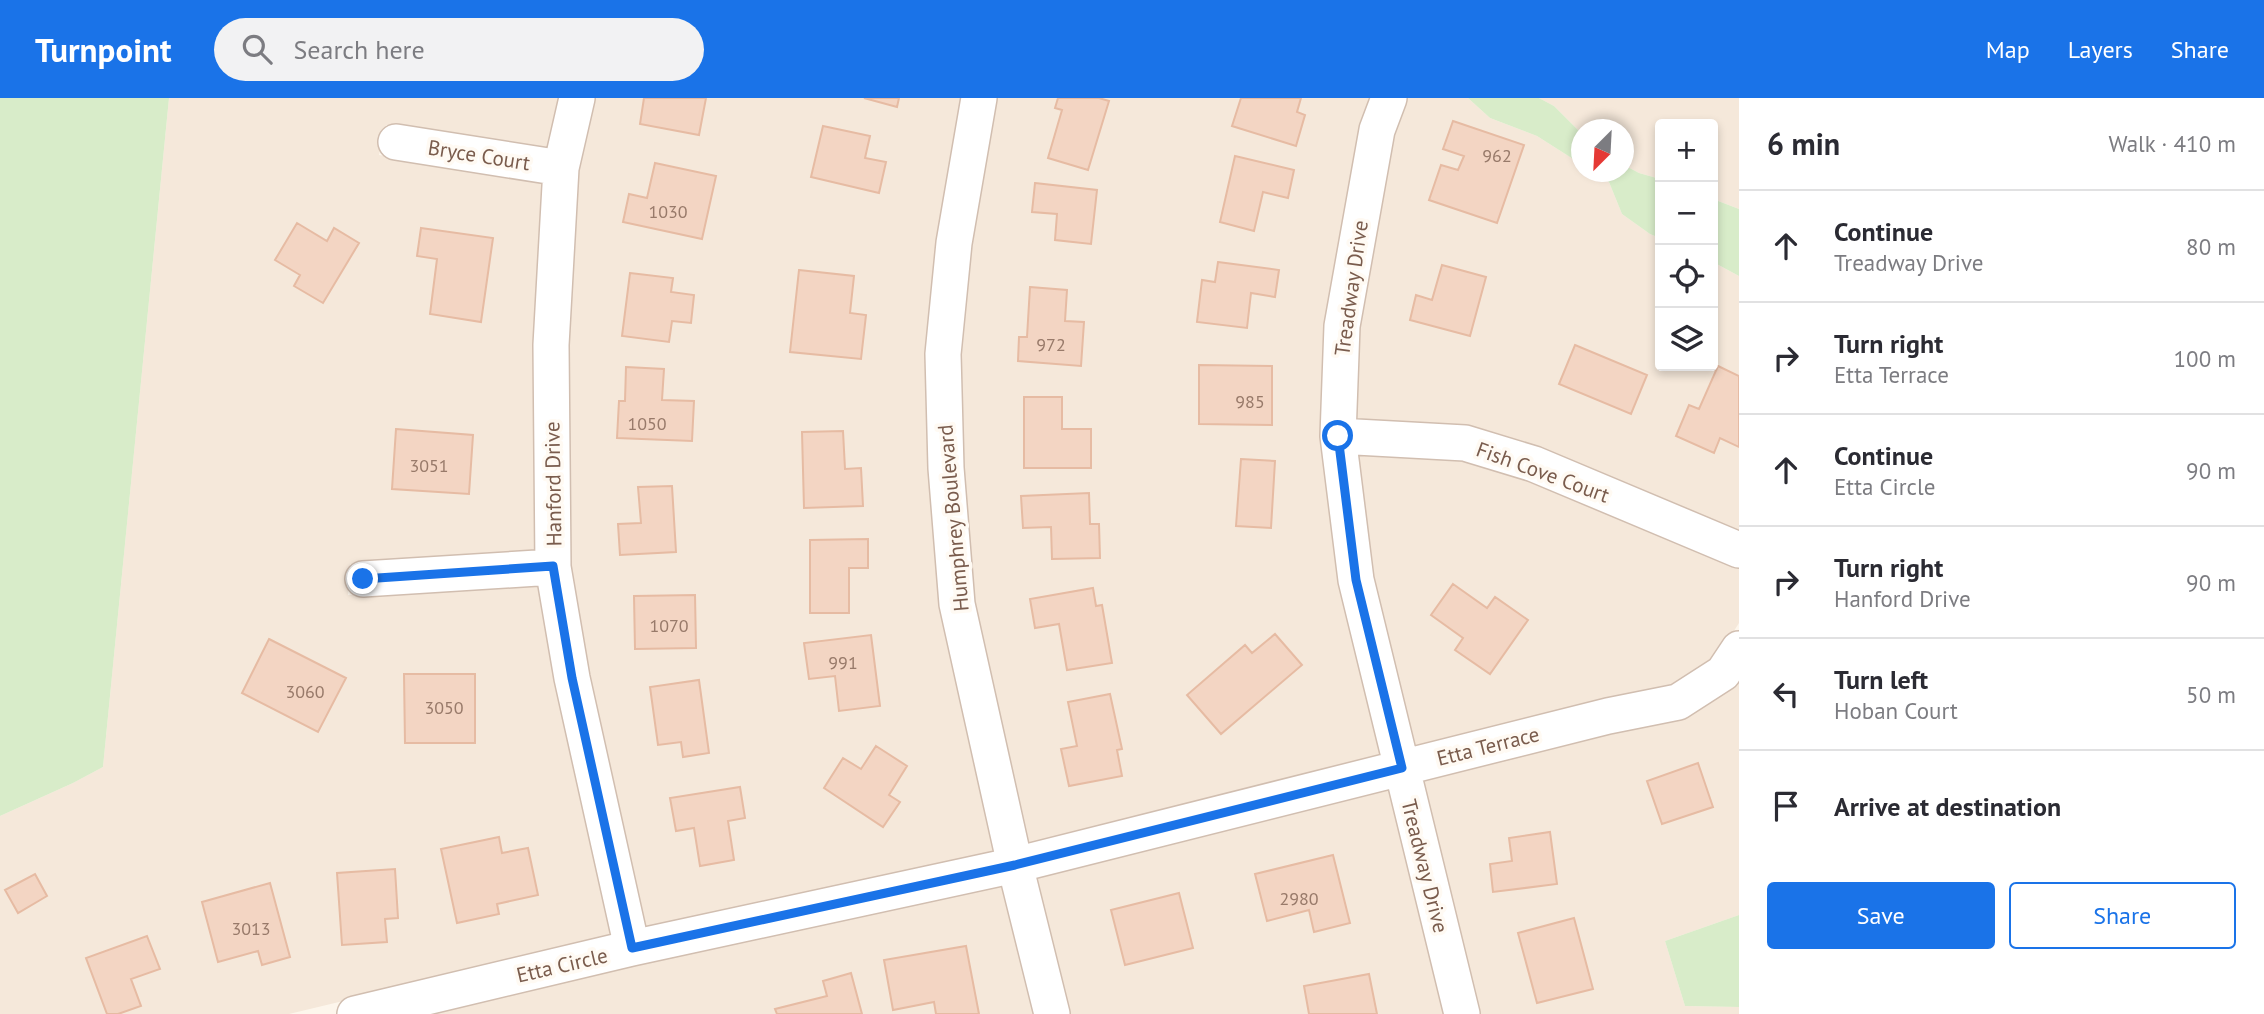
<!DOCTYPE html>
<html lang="en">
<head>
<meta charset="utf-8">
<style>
	:root { --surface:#fff; --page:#f2f2f3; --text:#2b2b33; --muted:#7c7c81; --line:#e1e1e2; --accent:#1a73e8 }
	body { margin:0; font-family:"PT Sans",sans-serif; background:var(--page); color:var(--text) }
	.controls { position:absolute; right:21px; top:21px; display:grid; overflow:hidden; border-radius:7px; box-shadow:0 4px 10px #0003 }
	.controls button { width:63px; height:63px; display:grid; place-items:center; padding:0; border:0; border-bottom:2px solid var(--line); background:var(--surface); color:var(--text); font:35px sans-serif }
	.compass { position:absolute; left:1571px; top:21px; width:63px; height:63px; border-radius:50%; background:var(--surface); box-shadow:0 4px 10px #0003; rotate:204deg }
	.stop { position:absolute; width:21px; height:21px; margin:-16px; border:5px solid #1a73e8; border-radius:50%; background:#fff }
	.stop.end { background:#1a73e8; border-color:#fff; box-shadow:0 2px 7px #0008 }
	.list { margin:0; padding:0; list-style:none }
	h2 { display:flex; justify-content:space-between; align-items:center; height:91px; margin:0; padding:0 28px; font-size:30px }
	h2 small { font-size:23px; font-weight:400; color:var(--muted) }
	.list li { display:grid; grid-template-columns:46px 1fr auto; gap:21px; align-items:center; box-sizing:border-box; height:112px; padding:0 28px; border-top:2px solid var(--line) }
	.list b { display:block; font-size:26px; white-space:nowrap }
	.list p { margin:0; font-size:23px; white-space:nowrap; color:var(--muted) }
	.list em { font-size:23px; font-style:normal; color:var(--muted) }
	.actions { display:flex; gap:14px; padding:21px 28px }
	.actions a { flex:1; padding:16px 0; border:2px solid var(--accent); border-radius:7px; text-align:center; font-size:24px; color:var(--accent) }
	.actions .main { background:var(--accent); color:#fff }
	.icon { flex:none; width:38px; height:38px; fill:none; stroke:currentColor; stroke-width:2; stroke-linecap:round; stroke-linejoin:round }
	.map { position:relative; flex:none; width:1739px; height:916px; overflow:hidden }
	header { display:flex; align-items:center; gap:42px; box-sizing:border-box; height:98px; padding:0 35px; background:var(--accent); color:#fff }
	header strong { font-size:33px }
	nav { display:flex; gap:38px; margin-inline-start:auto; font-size:24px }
	.search { width:490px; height:63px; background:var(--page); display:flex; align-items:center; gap:18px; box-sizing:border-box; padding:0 24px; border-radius:38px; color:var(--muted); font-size:26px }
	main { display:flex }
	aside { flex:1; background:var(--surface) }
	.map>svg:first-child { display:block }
</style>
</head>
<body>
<header>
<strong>Turnpoint</strong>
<div class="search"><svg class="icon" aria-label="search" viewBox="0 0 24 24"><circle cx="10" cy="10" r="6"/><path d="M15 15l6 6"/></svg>Search here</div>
<nav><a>Map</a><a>Layers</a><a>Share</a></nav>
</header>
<main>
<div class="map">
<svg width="1739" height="916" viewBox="0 0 1739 916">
	<rect width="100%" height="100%" fill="#fdf6ec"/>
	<path fill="#f5e8da" d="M169,0h393l-12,53 -164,-26 -7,30 167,27 -7,370 -189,12 -2,31 193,-12 73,353 -325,78h-289v-198l73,-33 30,-16z
		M591,0h373l-24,144 57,611 -354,77 -57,-257 -18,-109 -2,-220 9,-175z
		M993,0h381l-52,352 3,1 59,306 -358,89 -55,-246 -14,-247 11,-109z
		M1404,0h64l22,20 47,18 44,28 1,8h11l16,10 13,32 28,20 10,4v128h53v-104l26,14v256l-386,-111 3,-94 35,-194z
		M1539,0h200v111l-26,-10v-75h-53v55l-21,-6 -15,-8v-35h-42l-1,3 -27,-27z
		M1354,355l107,6 68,20 210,88v56l-25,39 -40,25 -262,63 -41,-175z
		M1739,577v240l-74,26 20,65 54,1v7h-262l-57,-234z
		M1391,689l55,227h-378l-35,-138z
		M1005,785l32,131h-616l200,-48z"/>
	<path fill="#d8ecc9" d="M0,0h169l-66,669 -30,16 -73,33z
		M1468,0h71l15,8 27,27v31l-44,-28 -47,-18z
		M1624,67l15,8 21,6v59l-10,-4 -28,-20 -13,-32 -16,-10h31z
		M1713,101l26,10v67l-26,-14z
		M1739,817v92l-54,-1 -20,-65z"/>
	<path fill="#f3d5c3" stroke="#e6bba3" stroke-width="2" d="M644,0h62l-7,37 -59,-11z
		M864,0h35l-2,9z
		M1058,0h41l10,3 -21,69 -40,-12 14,-48 -7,-2z
		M1241,0h60l-4,14 8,3 -9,31 -64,-20z
		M1453,23l71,24 -27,78 -68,-23 12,-35 17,5 6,-14 -21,-7z
		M823,28l47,10 -5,22 21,4 -7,31 -68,-16z
		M1235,58l59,14 -6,28 -25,-6 -9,39 -34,-9z
		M655,65l61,13 -14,63 -79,-17 6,-28 18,4z
		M1035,85l62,7 -6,54 -36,-4 2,-26 -25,-2z
		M297,125l30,18 7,-13 25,15 -36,60 -29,-17 6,-11 -25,-15z
		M421,130l72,10 -12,84 -51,-8 7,-55 -20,-3z
		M1218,164l61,8 -4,27 -24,-4 -4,35 -50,-6 5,-42 13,2z
		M1442,167l44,12 -16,59 -60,-16 6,-25 16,5z
		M799,172l55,6 -4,37 16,2 -5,44 -71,-7z
		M630,175l43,5 -2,14 23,3 -3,28 -19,-2 -3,21 -47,-6z
		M1030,189l37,3 -2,31 19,1 -3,44 -63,-5 1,-24h8z
		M1575,247l72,30 -16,39 -72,-30z
		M1199,267l73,1v59l-73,-1z
		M1718,268l21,10v71l-19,-9 -6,15 -38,-17 13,-31 10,4z
		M626,269l38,2 -2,31 32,1 -2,40 -75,-3 2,-37h6z
		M1024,299h38v32h29v39h-67z
		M396,331l77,6 -4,59 -77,-5z
		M843,333l2,38 16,-1 2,38 -59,2 -2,-76z
		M1241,361l34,2 -4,67 -35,-2z
		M672,388l4,66 -56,3 -2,-31 23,-1 -3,-36z
		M1089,395l1,31h9l1,34 -48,1 -1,-32 -28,1 -2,-32z
		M868,441v29h-19v45h-39v-73z
		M1453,486l34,24 8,-11 33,23 -38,54 -35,-24 8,-12 -32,-23z
		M1093,490l3,18 6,-1 10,58 -45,7 -8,-46 -24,4 -5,-29z
		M695,497l1,53 -61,1 -1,-53z
		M1275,536l27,31 -81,69 -34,-39 58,-50 7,8z
		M871,537l9,71 -41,5 -4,-35 -26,3 -5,-36z
		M269,541l77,39 -28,54 -76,-39z
		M404,576h71v69h-70z
		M699,582l10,73 -26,4 -2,-15 -23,3 -8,-58z
		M1110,596l12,55 -5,1 5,26 -53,10 -8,-37 16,-3 -9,-44z
		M876,648l31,20 -18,29 11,7 -17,25 -59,-39 19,-30 18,11z
		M1698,665l15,44 -51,17 -15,-43z
		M740,689l5,31 -17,3 6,39 -34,6 -6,-38 -18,3 -6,-33z
		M1550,734l7,52 -64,8 -3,-28 22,-3 -3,-23z
		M499,739l3,16 26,-5 10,47 -41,9 2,10 -42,9 -16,-74z
		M1333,757l17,68 -36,9 -5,-22 -42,11 -12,-47z
		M395,771l3,49 -13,1 2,23 -45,3 -5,-72z
		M35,776l12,22 -29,17 -13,-23z
		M270,785l20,74 -28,8 -4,-14 -40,11 -16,-60z
		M1179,795l14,55 -68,17 -14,-55z
		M1574,820l19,71 -56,14 -19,-70z
		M147,838l13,33 -29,10 10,27 -23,8h-11l-21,-56z
		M966,848l13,68h-43l-2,-12 -41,8 -9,-50z
		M851,875l11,41h-85l-2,-5 52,-13 -4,-15z
		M1369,876l8,40h-68l-5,-28z"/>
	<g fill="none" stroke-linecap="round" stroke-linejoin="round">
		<defs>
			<path id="minor" d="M577,0l-16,70 -10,177 2,222 19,111 60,270
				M979,0l-25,145 -11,111 3,114 11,136 58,261 37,149
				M1389,0l-12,32 -35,196 -4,110 18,144 106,434
				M396,44l165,26
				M1338,338l127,7 69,21 205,86
				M363,481l190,-12
				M355,916l277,-66 383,-83 593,-149 70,-14 45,-29 16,-24"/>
		</defs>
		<use href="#minor" stroke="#d1beb0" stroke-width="38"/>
		<use href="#minor" stroke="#fff" stroke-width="35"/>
	</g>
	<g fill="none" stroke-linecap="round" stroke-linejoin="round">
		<path stroke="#1a73e8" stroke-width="9" d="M363,481l190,-13 19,112 60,270 383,-83 387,-97 -46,-188 -18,-144"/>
	</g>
	<g text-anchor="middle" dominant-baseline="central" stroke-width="7" stroke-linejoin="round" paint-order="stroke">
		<g font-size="18" fill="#987a6a">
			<text x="1497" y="57">962</text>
			<text x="668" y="113">1030</text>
			<text x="1051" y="246">972</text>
			<text x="1250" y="303">985</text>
			<text x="647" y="325">1050</text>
			<text x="429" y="367">3051</text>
			<text x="669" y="527">1070</text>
			<text x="843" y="564">991</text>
			<text x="305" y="593">3060</text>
			<text x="444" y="609">3050</text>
			<text x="1299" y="800">2980</text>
			<text x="251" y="830">3013</text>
		</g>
		<g font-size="21" fill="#7a5c4d" stroke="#fffaf3">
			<text transform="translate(479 57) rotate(9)">Bryce Court</text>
			<text transform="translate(1351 190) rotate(-82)">Treadway Drive</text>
			<text transform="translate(1543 374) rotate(20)">Fish Cove Court</text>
			<text transform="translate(553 386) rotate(-91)">Hanford Drive</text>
			<text transform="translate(953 420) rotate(-95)">Humphrey Boulevard</text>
			<text transform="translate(1488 648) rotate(-14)">Etta Terrace</text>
			<text transform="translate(1425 768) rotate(76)">Treadway Drive</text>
			<text transform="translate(562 867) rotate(-13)">Etta Circle</text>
		</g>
	</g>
</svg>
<div class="controls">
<button>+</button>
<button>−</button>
<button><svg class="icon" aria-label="locate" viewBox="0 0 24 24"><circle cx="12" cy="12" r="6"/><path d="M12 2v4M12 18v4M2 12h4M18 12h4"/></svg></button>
<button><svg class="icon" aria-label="layers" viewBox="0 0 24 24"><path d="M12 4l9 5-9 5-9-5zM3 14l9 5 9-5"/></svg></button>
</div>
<svg class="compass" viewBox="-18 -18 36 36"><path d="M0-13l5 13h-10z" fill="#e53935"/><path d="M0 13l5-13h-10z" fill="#7c7c81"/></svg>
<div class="stop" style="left:1338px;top:338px"></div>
<div class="stop end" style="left:363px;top:481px"></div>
</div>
<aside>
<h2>6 min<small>Walk · 410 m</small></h2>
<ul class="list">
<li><svg class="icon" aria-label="ahead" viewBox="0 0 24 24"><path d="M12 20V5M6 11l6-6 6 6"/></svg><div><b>Continue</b><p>Treadway Drive</p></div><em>80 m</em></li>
<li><svg class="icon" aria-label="right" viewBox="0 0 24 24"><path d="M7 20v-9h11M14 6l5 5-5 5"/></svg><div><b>Turn right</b><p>Etta Terrace</p></div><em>100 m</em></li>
<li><svg class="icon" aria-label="ahead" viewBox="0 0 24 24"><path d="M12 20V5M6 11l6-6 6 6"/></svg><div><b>Continue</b><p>Etta Circle</p></div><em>90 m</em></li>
<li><svg class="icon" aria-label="right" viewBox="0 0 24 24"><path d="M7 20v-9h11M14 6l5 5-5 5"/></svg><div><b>Turn right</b><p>Hanford Drive</p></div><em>90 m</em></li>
<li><svg class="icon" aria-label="left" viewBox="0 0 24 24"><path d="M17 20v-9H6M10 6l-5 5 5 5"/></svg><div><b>Turn left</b><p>Hoban Court</p></div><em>50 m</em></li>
<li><svg class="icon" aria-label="arrive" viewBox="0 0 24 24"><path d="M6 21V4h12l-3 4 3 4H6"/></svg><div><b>Arrive at destination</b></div></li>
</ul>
<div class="actions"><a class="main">Save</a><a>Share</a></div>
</aside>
</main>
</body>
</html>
